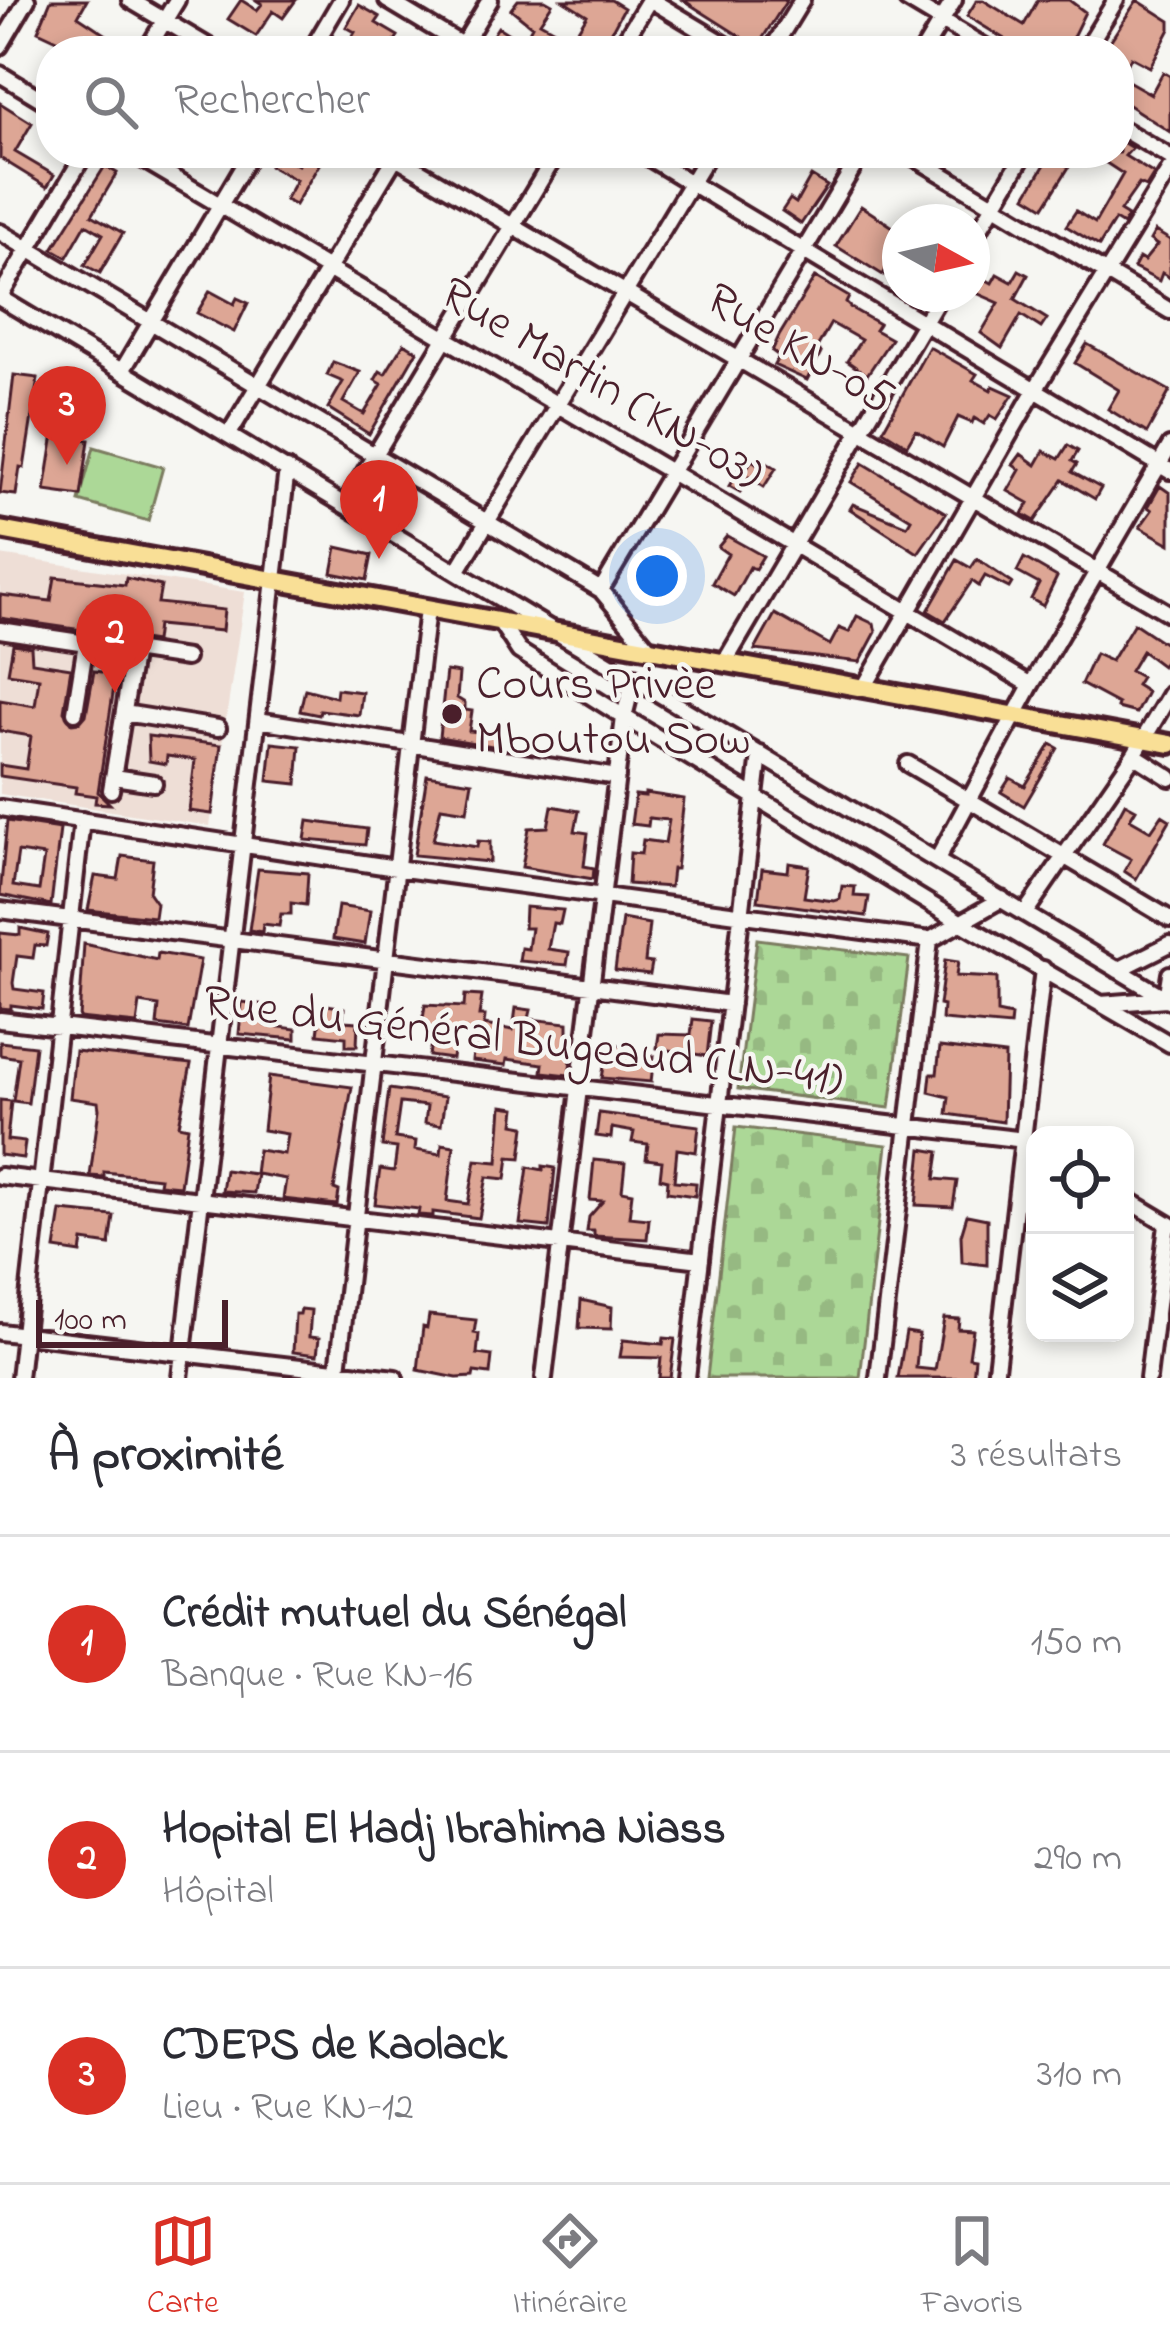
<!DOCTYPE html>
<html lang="fr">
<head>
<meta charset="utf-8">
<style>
	:root { --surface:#fff; --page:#f7f7f7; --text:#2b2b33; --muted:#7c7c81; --line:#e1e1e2; --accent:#d93025 }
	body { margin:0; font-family:"Indie Flower",sans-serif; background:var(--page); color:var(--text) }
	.controls { position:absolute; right:36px; bottom:36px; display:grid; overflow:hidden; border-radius:24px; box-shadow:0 6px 18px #0003 }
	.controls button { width:108px; height:108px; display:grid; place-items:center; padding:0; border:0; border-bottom:3px solid var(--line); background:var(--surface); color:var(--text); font:60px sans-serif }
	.compass { position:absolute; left:882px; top:204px; width:108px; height:108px; border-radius:50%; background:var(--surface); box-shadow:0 6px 18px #0003; rotate:98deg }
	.scale { position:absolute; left:36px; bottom:30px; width:192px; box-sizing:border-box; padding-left:12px; border:6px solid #4a1f2b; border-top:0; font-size:33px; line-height:42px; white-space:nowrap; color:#4a1f2b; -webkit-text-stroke:9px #f6f6f2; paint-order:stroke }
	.you { position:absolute; left:657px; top:576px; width:42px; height:42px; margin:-30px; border:9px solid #fff; border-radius:50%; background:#1a73e8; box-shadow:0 0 0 18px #1a73e833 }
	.badge { display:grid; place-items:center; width:78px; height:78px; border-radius:50%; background:var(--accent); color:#fff; font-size:39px; font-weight:700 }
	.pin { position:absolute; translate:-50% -99px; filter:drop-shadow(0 3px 6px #0008) }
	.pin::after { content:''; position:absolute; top:63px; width:42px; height:36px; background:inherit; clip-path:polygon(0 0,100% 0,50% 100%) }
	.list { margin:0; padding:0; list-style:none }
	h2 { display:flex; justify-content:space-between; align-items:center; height:156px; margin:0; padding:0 48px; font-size:51px }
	h2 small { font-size:39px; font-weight:400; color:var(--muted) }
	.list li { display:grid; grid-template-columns:78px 1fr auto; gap:36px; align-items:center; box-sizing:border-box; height:216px; padding:0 48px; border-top:3px solid var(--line) }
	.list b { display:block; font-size:45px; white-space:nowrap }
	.list p { margin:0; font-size:39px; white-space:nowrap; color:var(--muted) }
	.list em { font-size:39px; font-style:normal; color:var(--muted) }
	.icon { flex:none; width:66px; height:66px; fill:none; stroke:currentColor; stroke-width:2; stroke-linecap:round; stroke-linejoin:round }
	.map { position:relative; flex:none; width:1170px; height:1378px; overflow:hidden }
	.search { position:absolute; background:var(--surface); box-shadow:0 6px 18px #0003; left:36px; right:36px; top:36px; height:132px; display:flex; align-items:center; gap:30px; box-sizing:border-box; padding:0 42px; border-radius:48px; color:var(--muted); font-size:45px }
	.sheet { height:804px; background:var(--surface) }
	nav { display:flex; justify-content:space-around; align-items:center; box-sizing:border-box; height:168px; border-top:3px solid var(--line); background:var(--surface); font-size:33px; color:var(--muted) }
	nav a { display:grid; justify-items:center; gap:6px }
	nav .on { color:var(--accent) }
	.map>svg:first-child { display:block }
</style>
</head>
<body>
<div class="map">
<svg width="1170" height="1378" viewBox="0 0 1170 1378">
	<defs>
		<pattern id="cemetery-stones" width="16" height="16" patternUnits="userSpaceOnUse" patternTransform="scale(3)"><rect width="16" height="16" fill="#acd897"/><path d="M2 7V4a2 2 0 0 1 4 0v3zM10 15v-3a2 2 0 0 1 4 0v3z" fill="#96b982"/></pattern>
	</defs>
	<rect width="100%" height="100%" fill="#f6f6f2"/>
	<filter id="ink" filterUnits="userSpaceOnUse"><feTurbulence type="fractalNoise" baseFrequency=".00833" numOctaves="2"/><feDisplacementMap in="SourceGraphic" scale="24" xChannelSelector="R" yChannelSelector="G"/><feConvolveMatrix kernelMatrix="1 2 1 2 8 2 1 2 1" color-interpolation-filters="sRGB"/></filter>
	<g filter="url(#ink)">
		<path fill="#eeded6" d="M0,555l245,37 -35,234 -210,-32z"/>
		<path fill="url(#cemetery-stones)" stroke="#7b7c61" stroke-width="3" d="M757,939l152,19 -19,150 -152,-19z
			M736,1127l151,18 -27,233h-153z"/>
		<path fill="#acd897" stroke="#7b7c61" stroke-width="3" d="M94,447l69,20 -15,54 -69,-20z"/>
		<path fill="#dda695" stroke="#4a1f2b" stroke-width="3" fill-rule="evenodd" d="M51,0h36l-9,16 53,35h-50l-43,-20z
			M241,0l16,10 5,-6 -6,-4h40l-13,18 -10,-7 -17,25 -28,-17z
			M518,0h27l7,4 -12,18 25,14 2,-4 7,4 13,-21 -24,-15h48l13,8 -23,43h-98l-14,-10 9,-14 25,16 9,-17 -21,-17z
			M683,0h104l-30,47z
			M977,0h6l41,25 14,-25h31l16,12 -19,39h-42l-57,-35z
			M1137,0l33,21v8l-20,38 -19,-10 -10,20 30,17 12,-22 7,4v56l-51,-33v-48l-10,-8z
			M359,5l21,12 -4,6 22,13 -9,15h-45l11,-19 -9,-5z
			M0,103l32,20 -17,29 39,23 -7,12 -47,-29z
			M1119,140l13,8 -7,8 29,18 -8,13 -7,-3 -19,27 8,5 -5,9 -8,-5 -16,26 -33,-20 10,-15 19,12 28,-49 -32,-21h28z
			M277,153l21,12 8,-12 17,5 -28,47 -10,-5 11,-20 -26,-14z
			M1050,156l19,11 -25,40 -18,-11z
			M105,166l12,7 -25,42 31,18 -23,40 -15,-8 18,-31 -17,-10 -19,33 -14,-8z
			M811,176l16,10 -26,38 -19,-13 8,-12 6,4z
			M861,206l38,25 -13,22 7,3 -10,19 -47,-29z
			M1155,231l15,9v38l-8,-5 -3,8 -25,-13 5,-10 5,3 13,-16 -7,-5z
			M1019,270l9,5 -13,24 32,20 -6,9 -20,-13 -19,33 -21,-15 18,-30 -27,-12v-19l20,11 5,-9 15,8z
			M815,277l34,20 -3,6 5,5 28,16 -4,6 16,9 -24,36 -20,-14 14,-21 -30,-17 -15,26 5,3 -14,28 -33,-15 5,-9 -7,-5 7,-15z
			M210,291l24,13 3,-6 11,5 -14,29 -37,-19z
			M404,343l13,8 -48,83 -41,-26 15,-26 -16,-7 6,-13 27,10 -17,30 21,12 18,-30 -7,-4 5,-9 5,3z
			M1087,344l83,47 -23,42 -39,-24 11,-19 -44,-27z
			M929,347l48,27 -4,6 18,10 2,-4 20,9 -16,24 -7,-4 -6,9 -10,-6 -2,5 -14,-6 -15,30 -27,-17 -9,15 -24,-15z
			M14,375l24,3 -14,90 -4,-1 -4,28 -16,-2z
			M54,434l35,6 -8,56 -36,-5z
			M1068,445l10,6 -6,10 5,3 -5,8 29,16 -6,11 -32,-19 -28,41 -12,-7 6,-11 -21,-12 12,-21 -7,-5 8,-11 15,11 8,-14 15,8z
			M752,460l10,7 3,-6 11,7 -12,19 -15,-10 -9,15 -11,-6 12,-20 5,3z
			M863,463l83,50 -28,40 -68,-44 3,-5 54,22 4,-7 -60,-37z
			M1160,486l10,7v51l-30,-17 12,-17 -4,-3z
			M727,536l36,20 -8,13 -5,-2 -16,29 -22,-13 16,-29 -10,-7z
			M337,547l35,8 -5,25 -35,-7z
			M1024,558l33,19 -14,29 -12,-7 8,-15 -22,-12z
			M977,559l35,24 -3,5 -24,-12 -6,10 -7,-5 -27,40 -17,-10 29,-51 14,8z
			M55,577l70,8 1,-7 35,8 -3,17 66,7 -2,21 -65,-6 -2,17 -46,-7 2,-26 -23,-4 -6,25 -82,-12v-23l51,6z
			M775,614l55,31 9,-17 10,4 8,-16 17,8 2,8 -16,30 -105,-12z
			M1134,623l36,24v8l-8,11 -20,-15 -12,20 11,6 -5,8 11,7 -11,21 -19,-5 1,-4 -37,-20 14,-30 16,7z
			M13,644l18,3 1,15 39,6 -7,43 8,12 8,-1 6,-7 8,-44 22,3 -18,118 12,12 -15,-1 1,-7 -21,-3 1,-6 -76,-11v-11l26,4 5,-33 -31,-5v-31l35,6 4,-28 -31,-5z
			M446,671l13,2 -2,25 8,5v7l7,1 -3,20 30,3 -1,13 -59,-10z
			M305,689l31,8 1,-8 25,3 -3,23 -39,-5 -1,5 -19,-4z
			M148,736l73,9 -9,69 -23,-3 6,-51 -28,-4 -1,8 -17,-3z
			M272,743l28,3 -3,38 -29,-3z
			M1051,744l7,4 -34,58 -23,-14 9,-14 15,8z
			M427,775l45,7 -5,29 -26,-4 -8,33 44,7 1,-6 12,1v20l-76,-7z
			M645,793l39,6 -8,70h-4l-2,18 -42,-3 2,-31 11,1 2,-14 22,3 4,-23 -20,-2 -1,8 -17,-2 4,-29 10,1z
			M1125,803l11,6 -6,10 21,12 11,-16 8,5 -34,59 -12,-8 7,-12 -28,-15z
			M552,806l27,5 -4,20 13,2 -4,33 10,2 -1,11 -71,-12 7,-39 19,-1z
			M7,821l53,8 -9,76 -51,-10zM18,852l26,4 -5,34 -26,-4z
			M308,821l59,8 -2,16 -60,-5z
			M122,856l31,4 -4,33 7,10 -2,14 -66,-7 7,-34 23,3z
			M789,863l20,3 -5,31 30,4 6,-2 2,-13 13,1 -1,9 15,1 -3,19 -108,-15 4,-32 26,3z
			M258,869l50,4 -2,32 -15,-2v11h-10l-2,12 -16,-2 -1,8 -13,-2z
			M338,906l32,5 -5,33 -32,-5z
			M525,907l38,3 -3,14 -7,-1 -5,26 21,3 -2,13 -48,-4 2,-13 7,1 3,-21h-7z
			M622,919l27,5 -4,38 7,1 -2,11 -35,-4z
			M20,928l28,6 -2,12 -11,-1 -2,13 -16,-2 -4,27 1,6 30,4 -2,16 -31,-4v4l-11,-1v-75l20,2z
			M84,944l73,16 1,-7 42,7 -12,69 -31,-4 2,-19 -19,-3 -3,21 -58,-6z
			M945,960l13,2 -2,14 41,2v35l14,3 -1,10 -68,-6 1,-14 -4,-1z
			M465,995l17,1 -3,20h6l-1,9 29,5 3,-22 15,2 -2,9 39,4v30h4l-3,22 -27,-3 1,-8 -36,-5 -1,6 -34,-4 3,-26 -20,-1 -3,25 -23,-3 4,-28 -11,-2 3,-21 39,2z
			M242,1002l25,3 -2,20 31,4v10l-57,-5z
			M322,1004l22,4 -1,13 15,1 -1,24h-11v-9l-28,-3z
			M693,1019l18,2 -4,35 -50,-8 2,-14 32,1z
			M0,1042l35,4 -7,57 -15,-2 6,-43 -19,-3z
			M608,1044l23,2 -1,7 24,3 -3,26 -49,-4z
			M940,1047l65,8 -2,67 -56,-8 2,-17 -20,-5 2,-18h6z
			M75,1051l116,13 -12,61 9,2 -8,59 -21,-2 1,-6 -56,-6v5l-14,-1 9,-67 -1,-7 -28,-4z
			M269,1076l83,11 -18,102 5,2 -2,14 -54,-6 3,-20 -29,-5 -3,19 -32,-2 3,-21 30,4 3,-24 26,4 3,-20 -24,-4z
			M389,1089l56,8 -4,28 -16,-2 2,-17 -27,-3 -5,35 21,3 -1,9 26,4 1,-10 12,2 -7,55 21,3 8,-44 22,2 4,-56 14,2 -2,16 11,2 -4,32 -12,-1 -3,22 -19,-2 -8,41 -46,-6v4l-15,-1 1,-6 -44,-5 5,-35 14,2 3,-23 -15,-2z
			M0,1100l11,1 -4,39 18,2 -2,16 -23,-3z
			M599,1113l100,13 -3,26 -19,-3 -3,32 22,2 -1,13 -28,-4 1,-12 -8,-2 2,-17 -16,-2 2,-15 -16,-2 2,-10 -22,-4 -1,10 -15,-2z
			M922,1149l17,3 -4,27 22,2 -4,26 -37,-2z
			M594,1160l31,3 -3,28 10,2 -3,24 20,2 -2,20 -53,-3v-5h-7l2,-14 14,-16 -13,-1z
			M543,1166l12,2 -6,59 -29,-3 8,-57 15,3z
			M61,1211l53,5 -4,29 -27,-4 -2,12 -26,-4z
			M967,1215l20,4v46l-25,-3 -1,-27z
			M581,1300l31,7 -1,22 -32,-1z
			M301,1309l10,1 -2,27 10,1 -2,17 -24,-3 2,-38h5z
			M429,1315l47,5 -2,13 5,1 -2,20 15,2 -2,18 -16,-2 -1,5 -16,1 -39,-8 5,-43 4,1z
			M944,1318l15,1 -1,10 15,1 -4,27 6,1 -2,20h-75l8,-46 13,2 -3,34 19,2z
			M664,1338l11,1 -5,39h-11l2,-20 -41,-1 3,-17 40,4z"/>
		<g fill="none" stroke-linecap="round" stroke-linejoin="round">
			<defs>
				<path id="minor" d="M130,0l86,51
					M387,0l85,51
					M651,0l85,51
					M907,0l85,51
					M0,46l27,-46
					M146,51l31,-51
					M311,51l30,-51
					M459,51l31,-51
					M618,51l31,-51
					M771,51l31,-51
					M923,51l31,-51
					M1085,51l31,-51
					M0,74l51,31
					M1119,127l51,30
					M132,153l899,532
					M389,153l781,461
					M641,153l529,318
					M907,153l263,158
					M0,232l601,358 47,57
					M972,242l53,-89
					M0,297l85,-144
					M0,298l1170,703
					M122,371l129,-218
					M229,434l169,-281
					M346,503l211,-350
					M457,572l252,-419
					M601,590l261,-437
					M500,622l19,29 105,66 336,205 210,122
					M0,630l186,28
					M726,660l215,-366
					M865,686l170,-296 135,-221
					M75,712l11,-69
					M124,713l94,15
					M258,720l359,57
					M1134,755l36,23
					M908,764l262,155
					M114,777l40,6
					M111,790l23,-140
					M0,808l396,60 534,72 72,-41
					M937,860l94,-175 139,-239
					M0,910l731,94
					M1025,913l109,-158 36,-61
					M1118,970l52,-26
					M1101,1004l65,-5 4,-25
					M0,1020l1025,120 10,5
					M0,1176l701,84
					M1125,1198l45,27
					M0,1332l395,46
					M19,1378l63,-558
					M180,1378l107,-909
					M337,1378l90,-769
					M544,1378l80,-661 10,-40
					M687,1378l73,-624
					M878,1378l52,-438
					M995,1378l48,-409
					M1148,1378l19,-154"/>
				<path id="major" d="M0,530l1170,214"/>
			</defs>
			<use href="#minor" stroke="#4a1f2b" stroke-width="22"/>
			<use href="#major" stroke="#4a1f2b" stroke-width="26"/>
			<use href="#minor" stroke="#f6f6f2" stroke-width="14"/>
			<use href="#major" stroke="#f9df96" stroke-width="16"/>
		</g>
	</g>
	<circle fill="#4a1f2b" stroke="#f6f6f2" stroke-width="4.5" cx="452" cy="714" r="12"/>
	<g text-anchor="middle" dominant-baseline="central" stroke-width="9" stroke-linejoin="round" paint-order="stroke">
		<g font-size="48" fill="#4a1f2b" stroke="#f6f6f2">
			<text transform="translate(799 350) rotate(31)">Rue KN-05</text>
			<text transform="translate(601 385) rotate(31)">Rue Martin (KN-03)</text>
			<text transform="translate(523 1042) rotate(7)">Rue du Général Bugeaud (LN-41)</text>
		</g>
		<g font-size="48" fill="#4a1f2b" stroke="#f6f6f2" text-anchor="start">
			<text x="476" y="686">Cours Privèe<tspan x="476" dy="55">Mboutou Sow</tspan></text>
		</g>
	</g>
</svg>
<div class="controls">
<button><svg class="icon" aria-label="locate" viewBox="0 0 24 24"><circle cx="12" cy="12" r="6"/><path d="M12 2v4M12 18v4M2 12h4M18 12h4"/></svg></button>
<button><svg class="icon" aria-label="layers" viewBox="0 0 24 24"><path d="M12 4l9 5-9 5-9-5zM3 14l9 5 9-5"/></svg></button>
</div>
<svg class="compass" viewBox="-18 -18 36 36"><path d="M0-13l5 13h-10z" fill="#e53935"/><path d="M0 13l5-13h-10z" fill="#7c7c81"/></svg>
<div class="scale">100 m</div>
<div class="you"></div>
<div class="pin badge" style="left:379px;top:559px">1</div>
<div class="pin badge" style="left:115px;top:693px">2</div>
<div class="pin badge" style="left:67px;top:465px">3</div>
<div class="search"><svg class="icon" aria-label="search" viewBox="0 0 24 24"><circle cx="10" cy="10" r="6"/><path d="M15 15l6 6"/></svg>Rechercher</div>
</div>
<section class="sheet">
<h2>À proximité<small>3 résultats</small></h2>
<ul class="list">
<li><span class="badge">1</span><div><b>Crédit mutuel du Sénégal</b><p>Banque · Rue KN-16</p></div><em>150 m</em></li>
<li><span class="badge">2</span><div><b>Hopital El Hadj Ibrahima Niass</b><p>Hôpital</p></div><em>290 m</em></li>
<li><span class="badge">3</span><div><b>CDEPS de Kaolack</b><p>Lieu · Rue KN-12</p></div><em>310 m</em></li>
</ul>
</section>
<nav>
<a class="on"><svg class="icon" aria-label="map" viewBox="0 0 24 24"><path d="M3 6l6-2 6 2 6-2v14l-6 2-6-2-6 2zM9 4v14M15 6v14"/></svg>Carte</a>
<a><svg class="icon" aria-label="directions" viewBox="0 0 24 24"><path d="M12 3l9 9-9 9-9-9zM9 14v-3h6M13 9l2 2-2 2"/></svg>Itinéraire</a>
<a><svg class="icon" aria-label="saved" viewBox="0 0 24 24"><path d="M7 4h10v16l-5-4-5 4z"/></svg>Favoris</a>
</nav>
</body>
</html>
